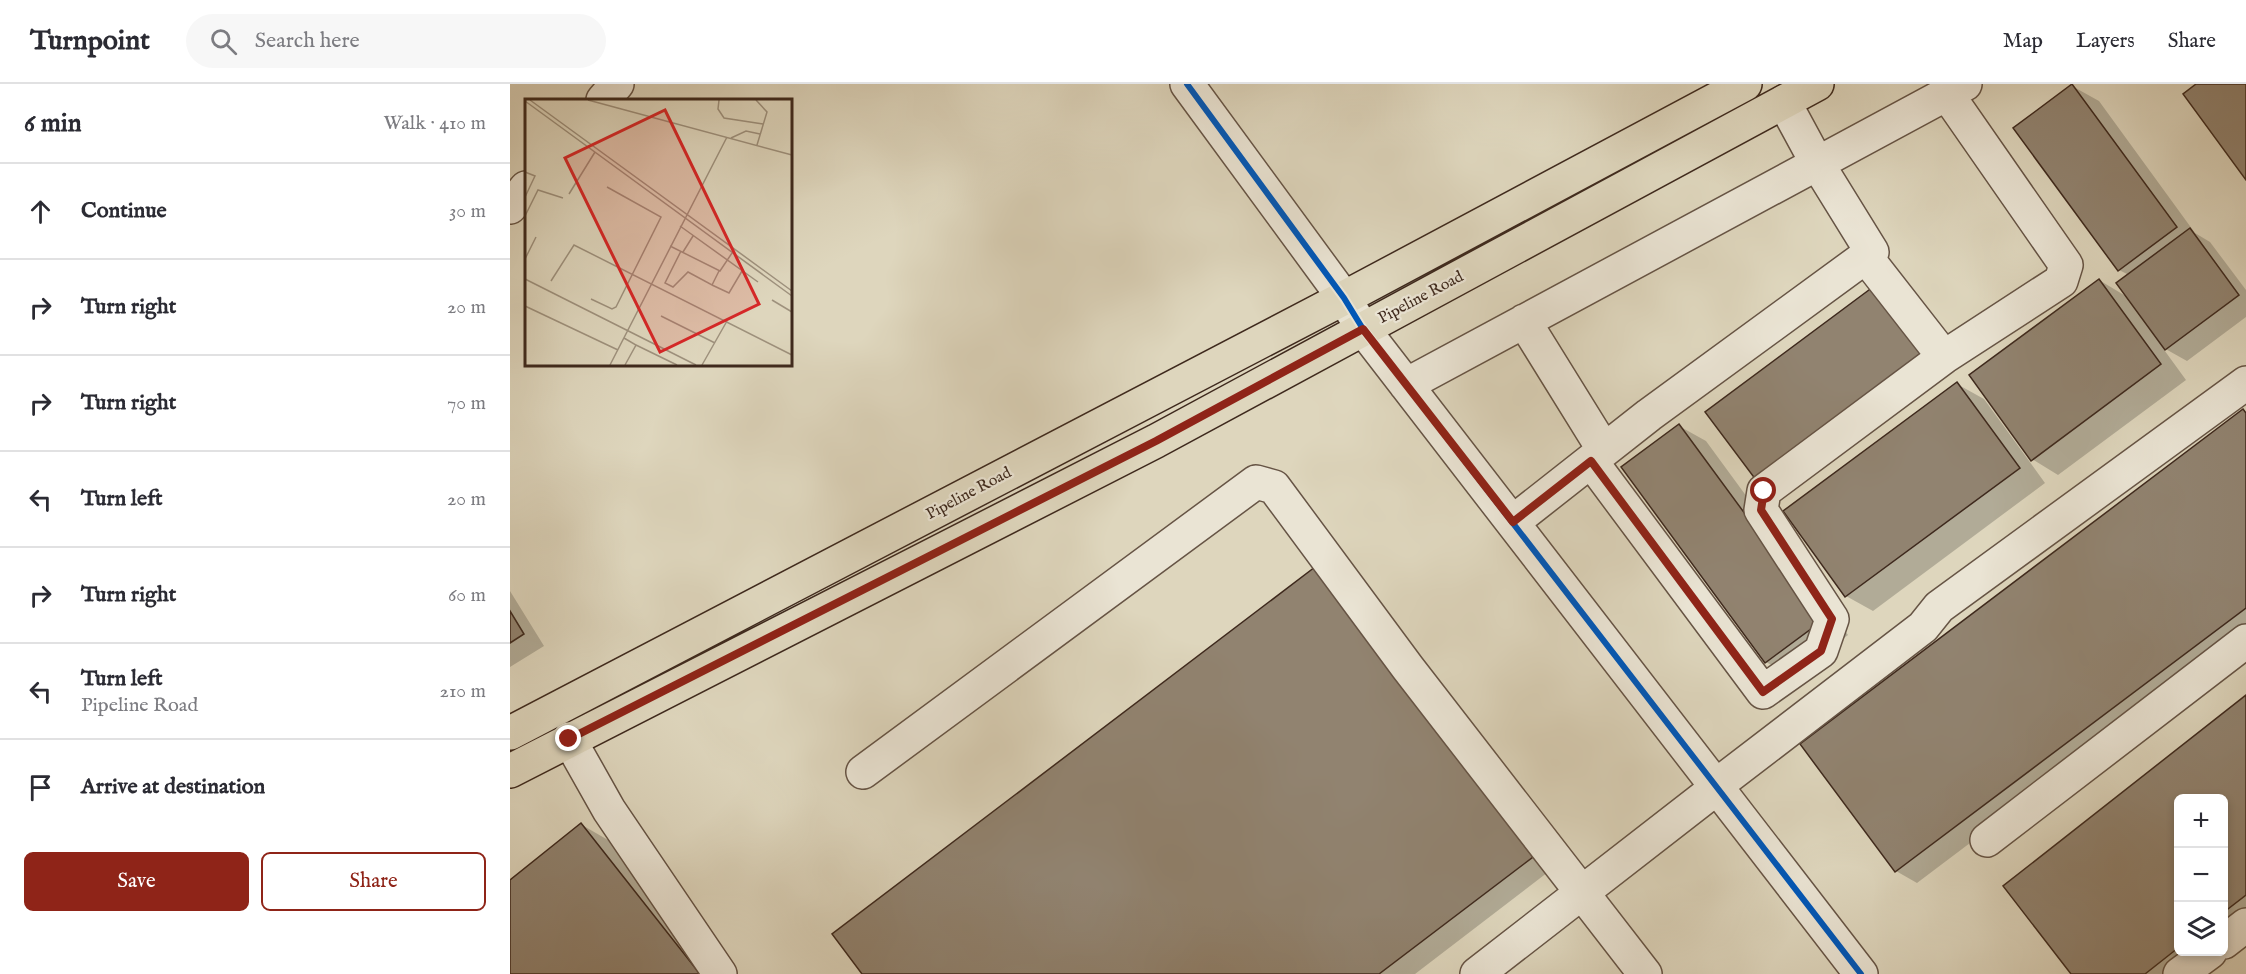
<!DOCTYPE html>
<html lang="en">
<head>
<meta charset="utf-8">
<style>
	:root { --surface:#fff; --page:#f7f7f7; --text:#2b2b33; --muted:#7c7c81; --line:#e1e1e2; --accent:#8f2418 }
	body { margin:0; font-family:"IM FELL English",serif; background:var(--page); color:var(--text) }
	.controls { position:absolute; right:18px; bottom:18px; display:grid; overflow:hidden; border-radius:9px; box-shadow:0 3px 9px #0003 }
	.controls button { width:54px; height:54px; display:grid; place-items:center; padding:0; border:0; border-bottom:2px solid var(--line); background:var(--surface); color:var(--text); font:30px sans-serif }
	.stop { position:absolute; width:18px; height:18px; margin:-14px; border:4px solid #8f2418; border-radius:50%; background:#fff }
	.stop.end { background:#8f2418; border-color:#fff; box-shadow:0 2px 6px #0008 }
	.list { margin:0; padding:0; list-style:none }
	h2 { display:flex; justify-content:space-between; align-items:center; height:78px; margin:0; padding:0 24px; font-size:26px }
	h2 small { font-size:20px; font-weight:400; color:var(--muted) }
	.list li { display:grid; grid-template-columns:39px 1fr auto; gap:18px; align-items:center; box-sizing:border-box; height:96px; padding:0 24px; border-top:2px solid var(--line) }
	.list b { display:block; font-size:22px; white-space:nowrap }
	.list p { margin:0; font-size:20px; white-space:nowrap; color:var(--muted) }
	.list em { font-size:20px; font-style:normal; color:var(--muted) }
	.actions { display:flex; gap:12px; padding:18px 24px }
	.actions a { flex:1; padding:14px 0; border:2px solid var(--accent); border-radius:9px; text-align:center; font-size:21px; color:var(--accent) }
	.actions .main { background:var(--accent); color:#fff }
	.icon { flex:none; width:33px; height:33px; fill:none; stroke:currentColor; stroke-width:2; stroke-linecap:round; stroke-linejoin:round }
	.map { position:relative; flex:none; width:1736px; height:890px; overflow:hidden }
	header { display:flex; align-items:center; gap:36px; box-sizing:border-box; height:84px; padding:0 30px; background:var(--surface); border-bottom:2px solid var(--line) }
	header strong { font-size:28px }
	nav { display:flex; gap:33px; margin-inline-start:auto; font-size:21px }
	.search { width:420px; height:54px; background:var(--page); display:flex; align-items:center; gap:15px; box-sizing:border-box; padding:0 21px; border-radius:33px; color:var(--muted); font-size:22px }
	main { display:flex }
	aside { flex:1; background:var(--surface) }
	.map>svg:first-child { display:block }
</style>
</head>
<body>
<header>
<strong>Turnpoint</strong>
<div class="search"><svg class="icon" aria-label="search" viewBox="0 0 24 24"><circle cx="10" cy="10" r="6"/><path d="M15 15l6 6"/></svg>Search here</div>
<nav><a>Map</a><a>Layers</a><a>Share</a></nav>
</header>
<main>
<aside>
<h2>6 min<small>Walk · 410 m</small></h2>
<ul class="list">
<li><svg class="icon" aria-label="ahead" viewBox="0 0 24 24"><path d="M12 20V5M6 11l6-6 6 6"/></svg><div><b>Continue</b></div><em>30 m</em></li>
<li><svg class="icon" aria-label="right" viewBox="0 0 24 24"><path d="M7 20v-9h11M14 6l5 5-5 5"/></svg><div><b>Turn right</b></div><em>20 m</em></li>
<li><svg class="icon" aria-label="right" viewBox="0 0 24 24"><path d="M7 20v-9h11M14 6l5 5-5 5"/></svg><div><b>Turn right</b></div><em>70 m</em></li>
<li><svg class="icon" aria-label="left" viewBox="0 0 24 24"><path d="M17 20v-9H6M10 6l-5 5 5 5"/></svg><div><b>Turn left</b></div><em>20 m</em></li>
<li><svg class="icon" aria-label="right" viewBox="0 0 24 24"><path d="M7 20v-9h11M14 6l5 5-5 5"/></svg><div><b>Turn right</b></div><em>60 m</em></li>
<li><svg class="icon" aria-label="left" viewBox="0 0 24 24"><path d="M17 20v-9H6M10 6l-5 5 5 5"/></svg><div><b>Turn left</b><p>Pipeline Road</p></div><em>210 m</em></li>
<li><svg class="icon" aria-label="arrive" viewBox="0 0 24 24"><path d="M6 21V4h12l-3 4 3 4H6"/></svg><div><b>Arrive at destination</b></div></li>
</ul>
<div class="actions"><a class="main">Save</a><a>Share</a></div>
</aside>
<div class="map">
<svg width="1736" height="890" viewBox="0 0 1736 890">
	<rect width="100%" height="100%" fill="#ded6bd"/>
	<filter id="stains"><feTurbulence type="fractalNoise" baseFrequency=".00333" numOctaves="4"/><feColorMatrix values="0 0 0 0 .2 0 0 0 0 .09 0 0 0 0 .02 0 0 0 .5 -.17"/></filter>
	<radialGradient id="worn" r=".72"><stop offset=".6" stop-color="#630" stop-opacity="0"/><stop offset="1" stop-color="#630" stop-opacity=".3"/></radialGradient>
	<path fill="#0003" d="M1562,2l27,15 96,132 15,9 36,48v27l-59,44 -25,-14 24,33 -128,95 -26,-16 67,-179 30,18v-23l-10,-5z
		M1447,300l27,15 61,84 -172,128 -27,-15 -61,-85z
		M1733,327l3,2v222l-329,248 -21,-12 -94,-127z
		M1169,342l27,15 142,194 -56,42 -26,-15z
		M805,485l237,300 -137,105h-551z
		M0,507l34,55 -34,21z
		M1736,613v225l-22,18v-142h-46v154h31l-29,22h-107l-68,-88z
		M72,741l26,15 105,134h-203v-92z"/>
	<path fill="#918370" stroke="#3e291d" stroke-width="1.5" d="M1562,0l105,143 -59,44 -105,-143z
		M1686,0h50v96l-63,-86z
		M1680,144l49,67 -74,55 -49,-67z
		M1589,195l62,85 -130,97 -62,-86z
		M1367,200l50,69 -171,127 -51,-68z
		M1447,298l63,86 -175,129 -62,-86z
		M1733,325l3,4v195l-351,264 -95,-128z
		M1169,340l144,196 -58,43 -144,-196z
		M805,483l218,290 -154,117h-517l-30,-40z
		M0,527l14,23 -14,9z
		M1736,611v200l-22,17v-114h-46v150l-33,26h-74l-68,-88z
		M71,739l119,151h-190v-94z"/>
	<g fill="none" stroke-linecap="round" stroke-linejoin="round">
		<defs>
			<path id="minor" d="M677,0l157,214 19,31 498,645
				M93,16l14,-16
				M0,123l16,-19
				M1014,237l80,129
				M1434,273l117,-76 5,-16 -119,-171
				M896,301l559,-301
				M1081,377l172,231 58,-41 11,-32 -71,-109 3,-19 180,-134 -78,-100
				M1003,438l136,-107 223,-163 -55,-89 -33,-61
				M59,655l40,71 111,164
				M353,688l393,-290 18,5 134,181 237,306
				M1477,756l259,-199
				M1714,858l22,-17
				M967,890l233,-181 7,-8 206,-158 16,-20 307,-224
				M1670,890l30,-22"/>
			<path id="major" d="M0,649l834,-435 401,-214
				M0,687l646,-330 661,-357"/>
		</defs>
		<use href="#minor" stroke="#665445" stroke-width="36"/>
		<use href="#major" stroke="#3e291d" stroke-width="36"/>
		<use href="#minor" stroke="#eae4d4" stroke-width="33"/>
		<use href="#major" stroke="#ded6bd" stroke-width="33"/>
		<defs>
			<path id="cycleway" d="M677,0l157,214 19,31 498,645"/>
		</defs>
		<use href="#cycleway" stroke="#eae4d4" stroke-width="10"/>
		<use href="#cycleway" stroke="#0057b8" stroke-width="6"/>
	</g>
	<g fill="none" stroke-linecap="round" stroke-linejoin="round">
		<path stroke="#8f2418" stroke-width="8" d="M59,655l587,-298 207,-112 150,193 78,-61 172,231 58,-41 11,-32 -71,-109 3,-19"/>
	</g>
	<g text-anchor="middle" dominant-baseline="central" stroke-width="4.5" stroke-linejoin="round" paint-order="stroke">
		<g font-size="16" fill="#3e291d" stroke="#eae4d4">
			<text transform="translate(911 214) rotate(-28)">Pipeline Road</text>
			<text transform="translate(459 410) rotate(-28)">Pipeline Road</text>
		</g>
	</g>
	<g transform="translate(15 15)">
		<rect width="267" height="267" fill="#ded6bd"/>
		<path fill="none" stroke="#9e917d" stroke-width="1.5" d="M5,1l262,191M63,1l204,55M194,1l-1,9 6,9 39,6M231,1l11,12 -10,33M0,2l267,195M206,39l15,-7 14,3M0,73l10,4 -10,21M44,95l26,-42M0,117l13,-26 25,8M155,127l78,56M145,147l50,25 12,-18M156,152l-16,32 8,4 15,-15 24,13 7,-14M158,153l10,-16M0,160l11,-22M0,180l171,86M26,182l23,-36 218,110M187,186l17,8 13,-22M66,200l21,10 4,-2 45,-90 -54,-30M247,201l20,12M0,207l93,44M136,217l54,27M99,239l12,7 -11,20M111,246l41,20M85,266l117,-228M177,266l25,-44"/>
		<path fill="#d62828" fill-opacity="0.15" stroke="#d62828" stroke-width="3" d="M140,11l94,194 -99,48 -95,-194z"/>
		<rect width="267" height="267" fill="none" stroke="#3e291d" stroke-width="3"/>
	</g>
	<rect width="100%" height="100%" filter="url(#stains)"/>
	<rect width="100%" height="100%" fill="url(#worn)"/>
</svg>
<div class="controls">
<button>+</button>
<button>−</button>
<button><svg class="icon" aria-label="layers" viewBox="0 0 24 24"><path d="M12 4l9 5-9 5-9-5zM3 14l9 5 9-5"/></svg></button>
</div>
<div class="stop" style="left:1254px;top:407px"></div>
<div class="stop end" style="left:59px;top:655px"></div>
</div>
</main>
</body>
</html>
